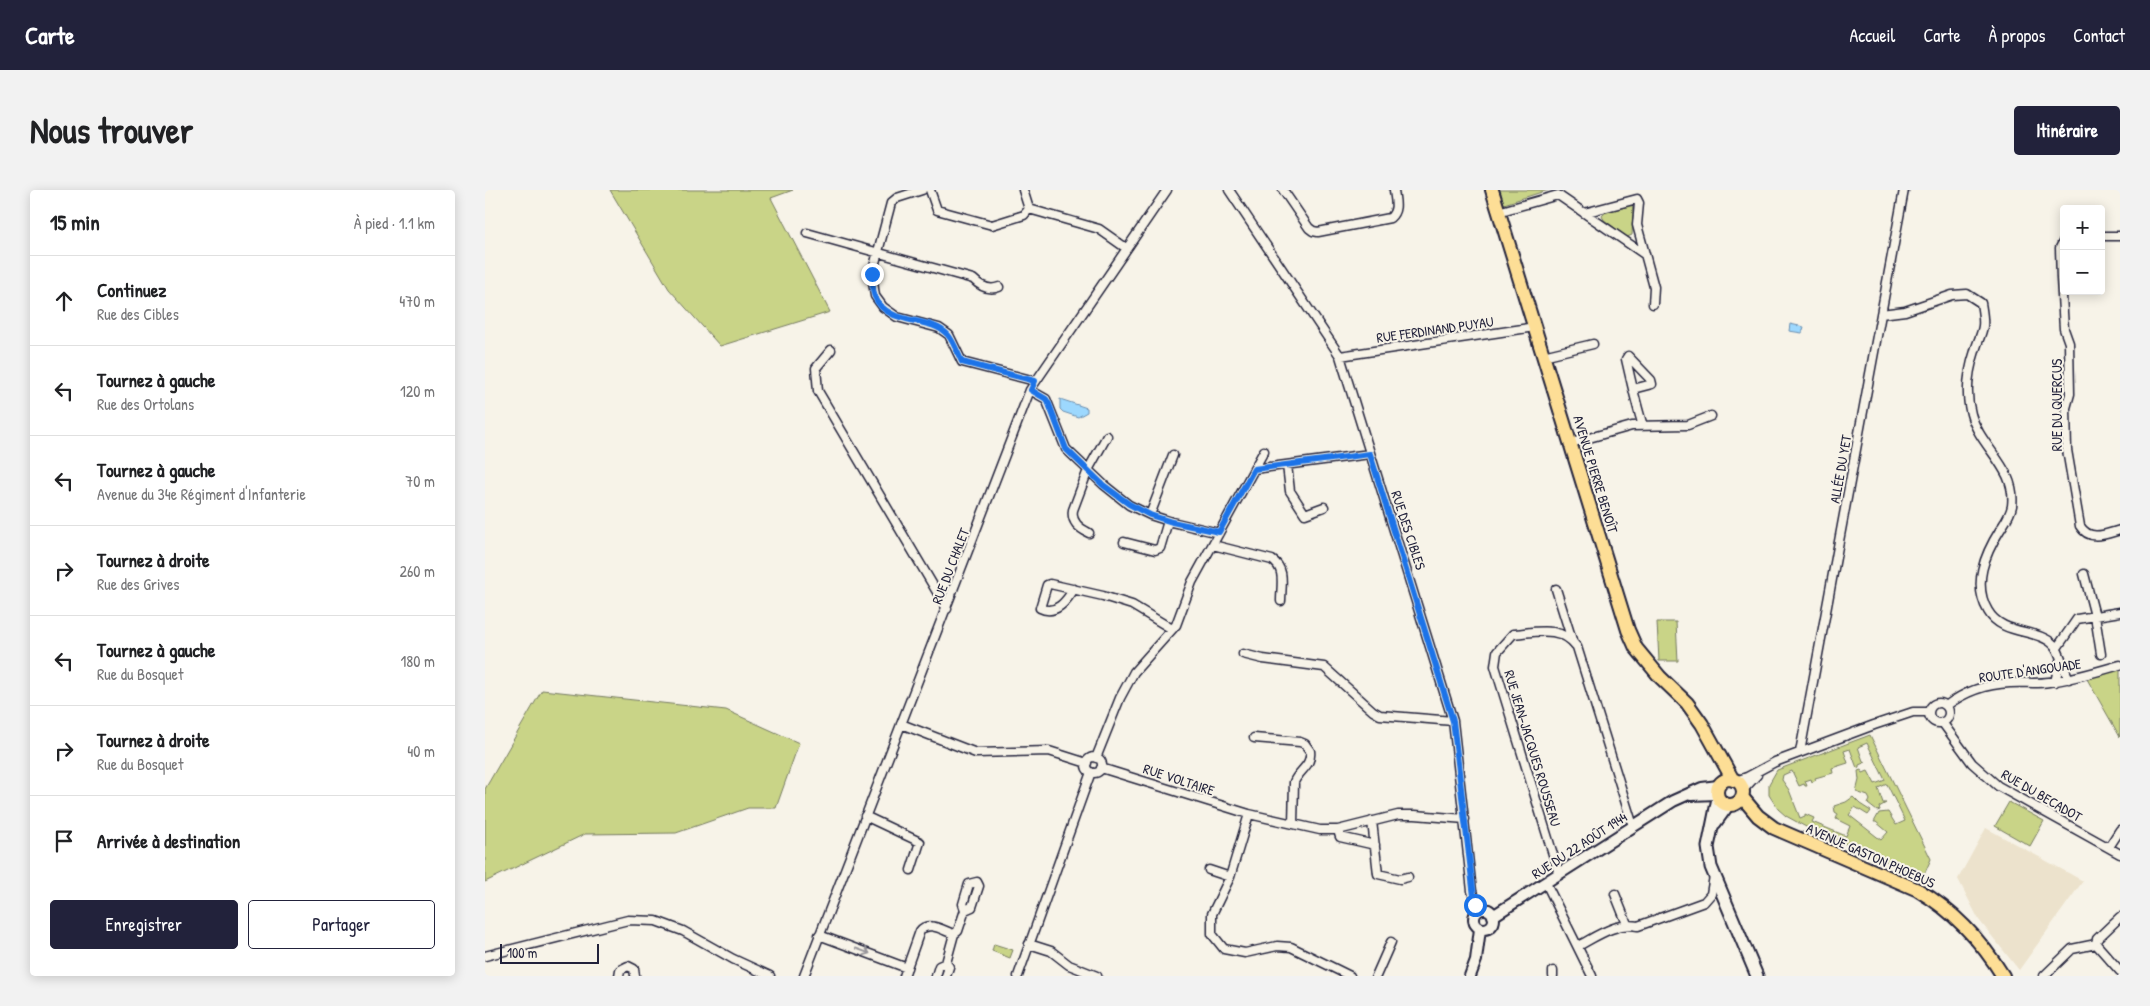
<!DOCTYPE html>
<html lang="fr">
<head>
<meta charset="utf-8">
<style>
	:root { --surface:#fff; --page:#f2f2f2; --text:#202124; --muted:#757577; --line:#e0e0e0; --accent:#22223b }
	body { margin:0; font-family:"Patrick Hand",sans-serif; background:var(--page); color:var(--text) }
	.controls { position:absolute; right:15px; top:15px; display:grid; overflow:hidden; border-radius:5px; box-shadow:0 2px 12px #0003 }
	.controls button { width:45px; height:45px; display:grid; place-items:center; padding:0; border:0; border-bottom:1px solid var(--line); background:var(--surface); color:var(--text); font:25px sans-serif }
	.scale { position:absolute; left:15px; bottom:12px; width:99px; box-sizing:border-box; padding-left:5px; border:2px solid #22223b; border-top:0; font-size:14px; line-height:18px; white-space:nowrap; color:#22223b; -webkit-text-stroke:4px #f7f3e8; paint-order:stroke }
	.stop { position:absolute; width:15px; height:15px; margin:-11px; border:4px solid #1a73e8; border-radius:50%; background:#fff }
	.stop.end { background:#1a73e8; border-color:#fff; box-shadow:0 1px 5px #0008 }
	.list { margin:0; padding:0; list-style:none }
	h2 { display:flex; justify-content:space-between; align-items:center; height:65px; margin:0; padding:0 20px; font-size:21px }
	h2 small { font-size:16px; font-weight:400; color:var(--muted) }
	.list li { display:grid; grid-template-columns:32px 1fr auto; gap:15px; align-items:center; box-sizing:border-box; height:90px; padding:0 20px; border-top:1px solid var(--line) }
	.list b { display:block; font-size:19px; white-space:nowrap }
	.list p { margin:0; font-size:16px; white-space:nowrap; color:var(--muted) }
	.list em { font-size:16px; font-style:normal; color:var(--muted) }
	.actions { display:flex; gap:10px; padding:15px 20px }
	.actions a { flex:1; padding:11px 0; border:1px solid var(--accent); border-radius:5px; text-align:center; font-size:18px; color:var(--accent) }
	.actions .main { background:var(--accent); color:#fff }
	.icon { flex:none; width:28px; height:28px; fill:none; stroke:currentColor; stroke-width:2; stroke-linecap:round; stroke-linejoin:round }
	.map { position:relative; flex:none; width:1635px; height:786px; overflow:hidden; border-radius:5px }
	header { display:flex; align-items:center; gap:30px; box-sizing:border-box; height:70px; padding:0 25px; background:var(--accent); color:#fff }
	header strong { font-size:24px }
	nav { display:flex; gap:28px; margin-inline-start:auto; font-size:18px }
	.intro { display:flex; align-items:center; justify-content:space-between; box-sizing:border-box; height:120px; padding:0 30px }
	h1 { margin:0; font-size:35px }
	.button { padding:12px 22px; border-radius:5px; background:var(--accent); color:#fff; font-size:18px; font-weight:700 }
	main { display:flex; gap:30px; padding:0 30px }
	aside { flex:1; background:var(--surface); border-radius:5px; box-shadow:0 2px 12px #0003 }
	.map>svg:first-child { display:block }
</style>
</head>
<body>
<header>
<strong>Carte</strong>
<nav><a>Accueil</a><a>Carte</a><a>À propos</a><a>Contact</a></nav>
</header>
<div class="intro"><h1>Nous trouver</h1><a class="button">Itinéraire</a></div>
<main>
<aside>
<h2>15 min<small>À pied · 1.1 km</small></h2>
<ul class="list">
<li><svg class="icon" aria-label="ahead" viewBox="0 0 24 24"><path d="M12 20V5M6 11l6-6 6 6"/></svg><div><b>Continuez</b><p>Rue des Cibles</p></div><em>470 m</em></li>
<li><svg class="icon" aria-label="left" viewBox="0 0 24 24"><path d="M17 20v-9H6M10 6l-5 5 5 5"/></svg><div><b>Tournez à gauche</b><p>Rue des Ortolans</p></div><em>120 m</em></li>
<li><svg class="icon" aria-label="left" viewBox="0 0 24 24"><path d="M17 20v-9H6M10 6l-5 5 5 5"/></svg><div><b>Tournez à gauche</b><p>Avenue du 34e Régiment d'Infanterie</p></div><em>70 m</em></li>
<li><svg class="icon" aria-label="right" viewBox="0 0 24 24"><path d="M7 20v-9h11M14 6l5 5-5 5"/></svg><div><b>Tournez à droite</b><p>Rue des Grives</p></div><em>260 m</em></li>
<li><svg class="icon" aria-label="left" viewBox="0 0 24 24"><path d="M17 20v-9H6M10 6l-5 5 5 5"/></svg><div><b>Tournez à gauche</b><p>Rue du Bosquet</p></div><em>180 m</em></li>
<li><svg class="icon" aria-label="right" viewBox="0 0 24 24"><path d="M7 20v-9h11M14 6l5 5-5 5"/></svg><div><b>Tournez à droite</b><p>Rue du Bosquet</p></div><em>40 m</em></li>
<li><svg class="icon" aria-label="arrive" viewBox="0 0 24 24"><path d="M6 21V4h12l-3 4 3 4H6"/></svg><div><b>Arrivée à destination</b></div></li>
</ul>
<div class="actions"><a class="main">Enregistrer</a><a>Partager</a></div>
</aside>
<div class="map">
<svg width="1635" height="786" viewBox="0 0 1635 786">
	<rect width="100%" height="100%" fill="#f7f3e8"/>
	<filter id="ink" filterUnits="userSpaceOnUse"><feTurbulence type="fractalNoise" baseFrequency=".02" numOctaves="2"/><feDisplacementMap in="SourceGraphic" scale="10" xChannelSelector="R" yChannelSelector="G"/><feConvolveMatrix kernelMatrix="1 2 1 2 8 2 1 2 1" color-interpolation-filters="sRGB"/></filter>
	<g filter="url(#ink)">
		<path fill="#ece2cc" d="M1501,638l97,53 -64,89 -40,-50 -21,-41z"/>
		<path fill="#c9d487" stroke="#767b61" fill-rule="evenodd" d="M125,0h183l-22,8 59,114 -110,34 -51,-57z
			M1015,0h48l-44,14z
			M1147,14l1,8 -1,23 -5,2 -23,-17 -2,-4 5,-6z
			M1172,432h19l2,39h-19z
			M1635,479v68l-33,-58z
			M57,500l184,20 73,33 -23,65h-28l-72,25 -91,1 -100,48v-93z
			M1385,545l61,124 -8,18 -117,-50 -20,-11 -8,-7 -9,-14v-11l8,-14zM1382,553l18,37 -10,4 -7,-13 -5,2 -2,-3 -3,1 1,9 -3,12 12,4 2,4 -2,4 9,7 3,-1 -1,-3 7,-4h-3l-5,-15 9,-4 18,37 -9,4 -8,-13 -9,1 -5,9h2l12,10 -7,8 -32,-25 6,-8 13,8 3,-4 -11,-7 -7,-7 -7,5 -12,4 1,6 3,2 -2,5 14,7 -4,10 -34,-14 2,-4 -9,-4v2l-5,2 -11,-28 -7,-10 1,-5 9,-4 7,15 5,-2 1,2h2l-2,-5 6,-2 1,3 4,-2 -1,-2 18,-5 -1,-5 16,-5 -4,-12 6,-2 7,19 2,-1v-2l7,-3 -3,-1 -5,-14z
			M1524,612l35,19 -14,25 -35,-20z
			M509,754l19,6 -3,8 -18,-7z"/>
		<path fill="#9dd8fe" stroke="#6c8fb0" d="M1305,134l14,3 -2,6 -13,-2z
			M575,209l27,9v4l-9,5 -15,-5 -3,-3z"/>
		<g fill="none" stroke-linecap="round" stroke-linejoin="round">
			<defs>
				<path id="minor" d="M437,0l-25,8 -6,5 -19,71 3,22 8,11 14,10 42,11 10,7 13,27 73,19
					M445,0l7,20 55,15 32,-10 5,-6
					M538,0l6,19 70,20 27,19
					M744,0l111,166 113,365 19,170 6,19
					M798,0l26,38 4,3 5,1 72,-14c9,-8 5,-18 4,-28
					M1013,22l60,-17 86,59
					M1099,23l53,-14 2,4 -2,22 17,62 -1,17
					M322,43l166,46c7,7 16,12 26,8
					M1616,46h19
					M1579,50l-4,8 1,31 3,50 5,14 1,51 -4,14 1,42 13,76c10,16 26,8 40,4
					M1396,124l24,-3 47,-16 15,-1 14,9c1,7 3,16 2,23 -1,8 -6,17 -8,25 -7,21 -10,42 -4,63 9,34 46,54 41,92 -2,10 -7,16 -12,24 -15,24 -28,54 -12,81 14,25 50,17 66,34 6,6 10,25 15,34
					M346,160l-15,18 2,23 129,218
					M855,166l195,-29
					M1058,166l50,-12
					M1148,199l19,-5 -1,-4 -23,-24 -2,3c5,22 10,45 17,67
					M545,200l16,9 20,50 38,36 25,20 21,10 22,7 47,11
					M1086,253l61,-17 56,-1 23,-9
					M802,275l3,26 15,23 19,-7
					M769,279l116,-15
					M665,325l23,-60
					M604,343c-10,-5 -18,-11 -16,-23l15,-40 19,-34
					M639,352l31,8 5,-2 8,-27
					M728,355l59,15c14,9 9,25 9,41
					M1599,384l11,42 6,38
					M589,399c-7,11 -18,27 -34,19l7,-23 3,-1 53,12 29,9 40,24
					M1071,399l16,51
					M1572,458l20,-29 43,-7
					M758,464l20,5 61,8 49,44 7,4 73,6
					M1570,492l5,-21
					M1444 523a10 10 0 1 1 20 0a10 10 0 1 1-20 0Z
					M1461,516c18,-14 41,-22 64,-23 13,-1 26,1 39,-1 24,-3 47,-10 71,-17
					M1457,532l30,41 26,23 122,68
					M416,534l75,29 73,-2 38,12
					M769,548l46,4 5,2 5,7c2,15 -11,19 -16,31l-1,42
					M1315,562l104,-562
					M601 575a8 8 0 1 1 16 0a8 8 0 1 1-16 0Z
					M611,568l24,-60 14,-26 42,-47 16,-43 72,-131
					M616,578l148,46 71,16h18l60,-15h17l50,4
					M1251,591l11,-4 28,-15 99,-37 39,-13h15
					M1258,600l14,-15
					M380,626l55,26 -9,28
					M887,631l6,53 22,5 8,-2
					M853,640l2,7 35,8
					M1624,657l11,-17
					M724,680l21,7 19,-63
					M1074,684l-64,-208 2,-14 16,-18c24,-2 48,-9 64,13l56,179
					M745,687l-18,37v20l12,15 21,4 32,-7 14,1 59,29
					M1061,693l46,93
					M1130,704l12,30
					M1635,727l-23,22 -1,5 24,27
					M469,744l4,-3 7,-21 -2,-6 6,-20 8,-2 2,4 -7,21 -7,3
					M334,745l88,33
					M544,754l22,7 18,14 28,11
					M1093,756c19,-10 38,-24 60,-20l66,-24 7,-8 3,-18
					M0,766l143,-36 28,1 27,10 50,28 37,17
					M1068,781v5
					M134,786l1,-6 8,-4 6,3 1,7
					M319,786l226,-586 137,-200
					M419,786l16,-45c8,-11 24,0 34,3l-8,29 3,4 -3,9
					M451,786l3,-10 7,-3
					M533,786l73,-204
					M891,786l15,-34
					M1559,786l28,-27 24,-5"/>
				<path id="tertiary" d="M1206,605l26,-1
					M989 729a10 10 0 1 1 20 0a10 10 0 1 1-20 0Z
					M1008,726l180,-115 29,-13 16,-2
					M985,786l6,-16 4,-31"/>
				<path id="secondary" d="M1233,608l-10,49 3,20 46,109
					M1230,633l13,-18"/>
				<path id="primary" d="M1007,0l136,440 8,18 24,29 27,26 15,21 31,56
					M1232 602a13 13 0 1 1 26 0a13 13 0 1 1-26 0Z
					M1257,607l16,19 16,12 144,62c37,22 63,50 85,86"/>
			</defs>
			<use href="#minor" stroke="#22223b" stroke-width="11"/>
			<use href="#tertiary" stroke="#22223b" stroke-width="14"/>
			<use href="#secondary" stroke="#22223b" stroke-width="15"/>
			<use href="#primary" stroke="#22223b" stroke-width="16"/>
			<use href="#minor" stroke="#f7f3e8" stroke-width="8"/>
			<use href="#tertiary" stroke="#f7f3e8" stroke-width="10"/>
			<use href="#secondary" stroke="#f7f3e8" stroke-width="11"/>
			<use href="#primary" stroke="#fdde96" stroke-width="12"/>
		</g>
		<defs><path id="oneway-shaft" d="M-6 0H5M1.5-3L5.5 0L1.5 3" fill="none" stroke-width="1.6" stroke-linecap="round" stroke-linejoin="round" transform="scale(1.25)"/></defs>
		<use stroke="#97959a" href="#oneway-shaft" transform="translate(378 761) rotate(20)"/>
	</g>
	<g fill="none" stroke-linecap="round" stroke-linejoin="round" filter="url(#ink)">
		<path stroke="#1a73e8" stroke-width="6" d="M387,84c1,6 0,17 3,23 13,30 55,18 73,38 6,7 10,19 14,27l73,19 -4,9 15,9 3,5 17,45 37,36 26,19 21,11 22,7 47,10 35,-63 116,-15 83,267 22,184"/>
	</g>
	<g text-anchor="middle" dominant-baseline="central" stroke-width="4" stroke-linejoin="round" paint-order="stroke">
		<g font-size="14" fill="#22223b" stroke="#f7f3e8">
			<text transform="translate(950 139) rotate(-8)">RUE FERDINAND PUYAU</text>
			<text transform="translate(1571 215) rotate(-90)">RUE DU QUERCUS</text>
			<text transform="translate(1355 279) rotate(-80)">ALLÉE DU YET</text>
			<text transform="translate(1111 284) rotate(73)">AVENUE PIERRE BENOÎT</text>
			<text transform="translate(924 340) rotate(72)">RUE DES CIBLES</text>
			<text transform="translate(465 376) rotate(-69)">RUE DU CHALET</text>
			<text transform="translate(1545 480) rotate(-8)">ROUTE D'ANGOUADE</text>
			<text transform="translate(1048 558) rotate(73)">RUE JEAN-JACQUES ROUSSEAU</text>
			<text transform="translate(694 589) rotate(18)">RUE VOLTAIRE</text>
			<text transform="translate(1557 605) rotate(30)">RUE DU BECADOT</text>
			<text transform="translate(1094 655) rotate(-33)">RUE DU 22 AOÛT 1944</text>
			<text transform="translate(1386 665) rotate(24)">AVENUE GASTON PHOEBUS</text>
		</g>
	</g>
</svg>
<div class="controls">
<button>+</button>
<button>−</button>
</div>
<div class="scale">100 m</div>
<div class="stop" style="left:990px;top:715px"></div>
<div class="stop end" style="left:387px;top:84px"></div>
</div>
</main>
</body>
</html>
